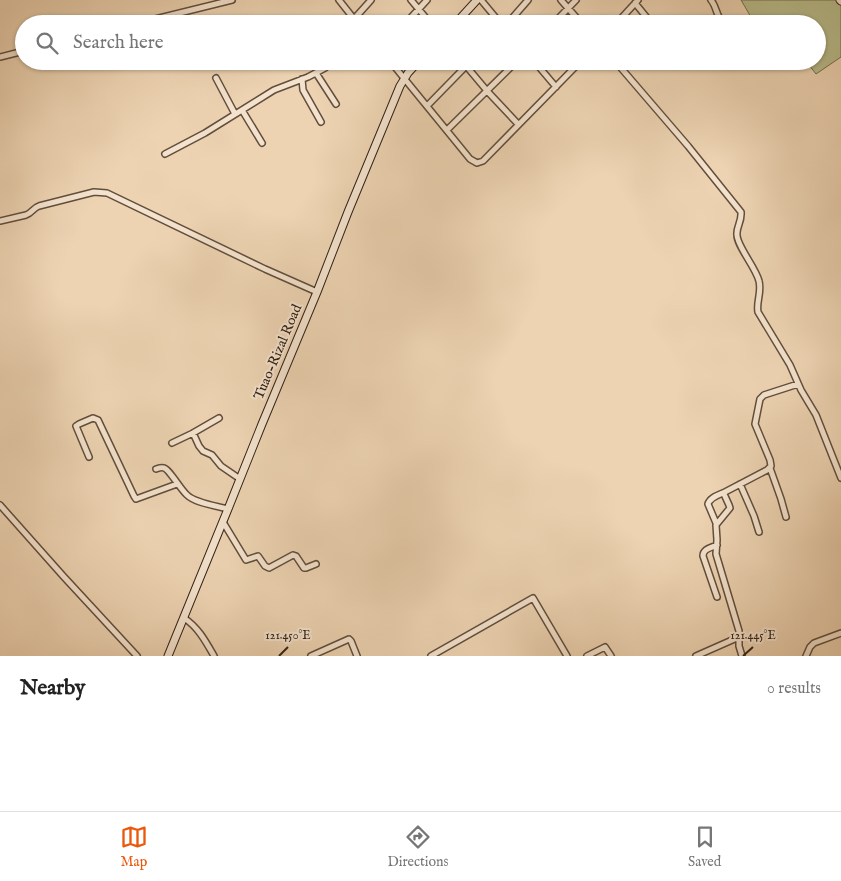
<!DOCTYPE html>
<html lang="en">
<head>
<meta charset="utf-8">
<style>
	:root { --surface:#fff; --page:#f6f6f6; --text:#222; --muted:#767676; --line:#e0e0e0; --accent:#ea580c }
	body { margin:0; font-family:"IM FELL English",serif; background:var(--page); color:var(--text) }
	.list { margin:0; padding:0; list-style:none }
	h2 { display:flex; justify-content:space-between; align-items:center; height:65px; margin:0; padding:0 20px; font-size:21px }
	h2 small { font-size:16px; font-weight:400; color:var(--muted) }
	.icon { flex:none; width:28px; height:28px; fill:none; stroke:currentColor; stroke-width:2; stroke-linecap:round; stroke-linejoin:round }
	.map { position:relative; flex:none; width:841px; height:656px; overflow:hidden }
	.search { position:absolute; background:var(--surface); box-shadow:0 1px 4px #0004; left:15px; right:15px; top:15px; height:55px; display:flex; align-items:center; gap:12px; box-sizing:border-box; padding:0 18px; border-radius:28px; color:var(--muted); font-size:19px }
	.sheet { height:155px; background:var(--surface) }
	nav { display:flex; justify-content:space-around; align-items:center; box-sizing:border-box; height:70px; border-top:1px solid var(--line); background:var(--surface); font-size:14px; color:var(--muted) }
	nav a { display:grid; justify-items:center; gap:2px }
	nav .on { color:var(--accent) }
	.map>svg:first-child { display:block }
</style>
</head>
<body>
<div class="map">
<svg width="841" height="656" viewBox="0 0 841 656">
	<rect width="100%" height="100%" fill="#edd3b2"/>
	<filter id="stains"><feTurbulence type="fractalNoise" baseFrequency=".004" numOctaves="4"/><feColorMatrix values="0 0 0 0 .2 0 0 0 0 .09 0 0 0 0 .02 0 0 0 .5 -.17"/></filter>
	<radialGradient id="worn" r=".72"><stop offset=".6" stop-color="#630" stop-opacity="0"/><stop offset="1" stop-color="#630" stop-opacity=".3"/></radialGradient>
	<path fill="#b8bc8c" stroke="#766e50" d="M741,0h95l5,5v52l-25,17 -10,-13h11v-37h-62z"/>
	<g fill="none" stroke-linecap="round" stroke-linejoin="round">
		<defs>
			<path id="street" d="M339,0l19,24
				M411,0l20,24
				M481,0l20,24
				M561,0l21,24
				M711,0c6,7 5,17 13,24
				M635,3l17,21
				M354,19l17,-19
				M135,24l97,-24
				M405,24l22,-24
				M507,24l21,-24
				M553,24l23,-24
				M616,24l22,-24
				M0,57l24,-6
				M390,61l80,98 7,4 6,-2 98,-100
				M462,61l26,31 30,32
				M534,61l22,26
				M615,61l73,85 53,66c1,10 -5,15 -4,23 0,11 19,33 22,46 3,11 -3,21 -1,31l32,53 11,25 15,25 25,63
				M766,61l2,3
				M316,73l20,31
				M216,78l19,36
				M302,79l1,11 18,32
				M427,106l44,-45
				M242,110l20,33
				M447,130l70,-69
				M165,154l40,-21 69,-43 34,-13 17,-9 8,-7
				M0,221l26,-6c6,-2 7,-7 13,-9l55,-14 13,1 158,76 52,23
				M193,433l6,13 4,5 9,4 9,11 19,13
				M172,443l21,-10 26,-15
				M89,457l-13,-31 3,-2 14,-6 5,2 36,76 2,3 41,-15
				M770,468l11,31 5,18
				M156,469c3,-1 6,-2 8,-1 5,1 17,22 23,27 8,8 30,11 41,14
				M740,484l14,32 5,16
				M0,505l64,72 73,79
				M223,522l23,38 12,-4 7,10 4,2 24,-13 3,1 8,12h2l10,-4
				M716,523l-8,-19c2,-7 11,-9 17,-12
				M717,545c-7,3 -14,4 -14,11l14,41
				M184,618c14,9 22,24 30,38
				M311,656l38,-17 2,2 6,15
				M431,656l102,-58 34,58
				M587,656l18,-9 6,9
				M696,656l43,-19
				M742,656l-3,-10v-15l-23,-77 1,-14 -1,-15 14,-17 -1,-3 -5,-11 1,-2 42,-22 4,-4 -1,-6 -15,-36 5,-25 4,-4 34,-11
				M806,656l4,-9 4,-4 27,-10"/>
			<path id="secondary" d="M840,0l1,1
				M455,24l22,-24
				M168,656l60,-147 34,-85 55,-132 31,-80 52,-126 8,-13 11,-12"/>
		</defs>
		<use href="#street" stroke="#624e3c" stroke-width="8"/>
		<use href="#secondary" stroke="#332115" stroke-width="9"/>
		<use href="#street" stroke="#f3e2cd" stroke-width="5"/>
		<use href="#secondary" stroke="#f3e2cd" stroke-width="7"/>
	</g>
	<path fill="none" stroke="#332115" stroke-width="2" d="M279,656l9,-9M743,656l10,-9"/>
	<g text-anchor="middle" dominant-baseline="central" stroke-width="4" stroke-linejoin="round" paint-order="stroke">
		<g font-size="14" fill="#332115" stroke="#f3e2cd">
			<text transform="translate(278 352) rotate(-67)">Tuao-Rizal Road</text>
		</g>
	</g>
	<g font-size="12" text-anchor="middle" fill="#332115" stroke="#f3e2cd" stroke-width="4" stroke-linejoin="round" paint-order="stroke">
		<text x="288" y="639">121.450°E</text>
		<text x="753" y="639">121.445°E</text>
	</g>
	<rect width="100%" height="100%" filter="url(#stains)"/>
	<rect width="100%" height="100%" fill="url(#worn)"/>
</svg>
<div class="search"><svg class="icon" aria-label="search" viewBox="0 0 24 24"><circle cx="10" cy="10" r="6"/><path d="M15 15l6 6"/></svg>Search here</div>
</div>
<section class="sheet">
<h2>Nearby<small>0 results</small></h2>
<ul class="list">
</ul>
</section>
<nav>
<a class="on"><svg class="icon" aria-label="map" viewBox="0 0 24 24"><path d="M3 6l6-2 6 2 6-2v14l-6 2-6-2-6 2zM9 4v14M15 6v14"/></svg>Map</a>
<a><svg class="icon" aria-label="directions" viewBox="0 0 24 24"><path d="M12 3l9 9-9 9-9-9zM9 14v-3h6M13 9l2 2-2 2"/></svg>Directions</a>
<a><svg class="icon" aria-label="saved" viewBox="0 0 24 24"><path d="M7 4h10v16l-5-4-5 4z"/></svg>Saved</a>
</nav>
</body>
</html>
